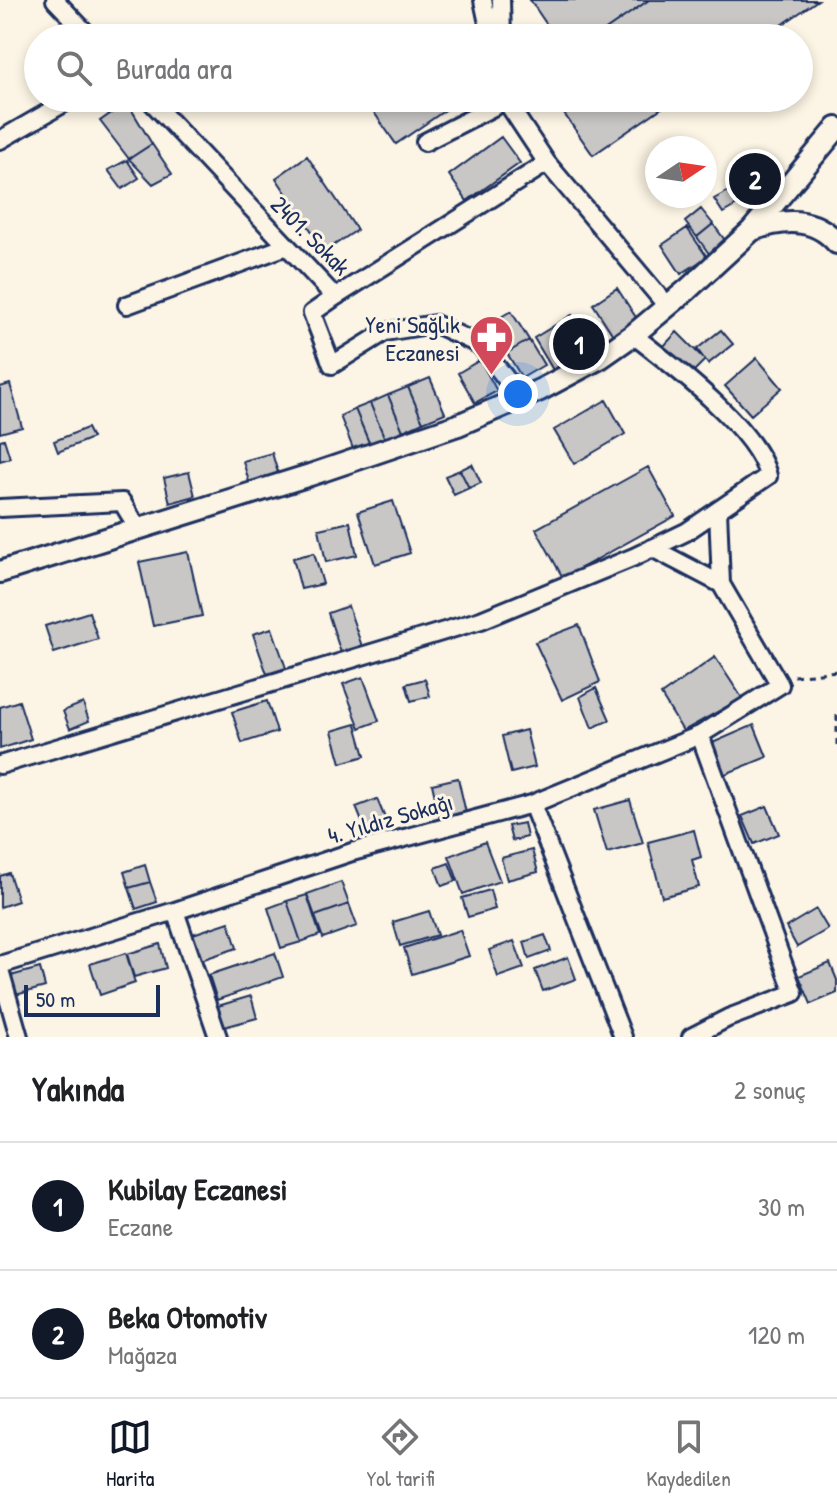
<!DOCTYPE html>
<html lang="tr">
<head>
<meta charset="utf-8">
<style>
	:root { --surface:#fff; --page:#f6f6f6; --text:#202124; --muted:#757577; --line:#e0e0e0; --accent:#111827 }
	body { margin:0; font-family:"Patrick Hand",sans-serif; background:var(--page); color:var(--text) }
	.compass { position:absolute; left:645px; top:136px; width:72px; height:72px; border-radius:50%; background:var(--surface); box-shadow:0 4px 12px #0003; rotate:77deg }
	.scale { position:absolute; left:24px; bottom:20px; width:136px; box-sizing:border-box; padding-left:8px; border:4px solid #1b2f5e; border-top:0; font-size:22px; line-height:28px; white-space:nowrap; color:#1b2f5e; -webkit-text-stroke:6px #fcf5e5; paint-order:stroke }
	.you { position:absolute; left:518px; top:394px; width:28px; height:28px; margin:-20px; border:6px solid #fff; border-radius:50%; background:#1a73e8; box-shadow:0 0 0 12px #1a73e833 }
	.badge { display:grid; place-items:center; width:52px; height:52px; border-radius:50%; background:var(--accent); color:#fff; font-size:26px; font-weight:700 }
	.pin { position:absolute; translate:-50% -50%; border:4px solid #fff; box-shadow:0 2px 8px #0006 }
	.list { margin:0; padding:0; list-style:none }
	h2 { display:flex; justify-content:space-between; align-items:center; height:104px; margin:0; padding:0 32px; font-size:34px }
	h2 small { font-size:26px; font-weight:400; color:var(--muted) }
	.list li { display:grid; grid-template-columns:52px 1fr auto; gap:24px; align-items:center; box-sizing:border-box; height:128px; padding:0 32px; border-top:2px solid var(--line) }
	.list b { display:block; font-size:30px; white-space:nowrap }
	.list p { margin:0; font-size:26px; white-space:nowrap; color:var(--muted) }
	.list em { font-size:26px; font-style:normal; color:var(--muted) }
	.icon { flex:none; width:44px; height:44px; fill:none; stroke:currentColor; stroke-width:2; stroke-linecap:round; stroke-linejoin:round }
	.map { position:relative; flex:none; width:837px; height:1037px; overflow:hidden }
	.search { position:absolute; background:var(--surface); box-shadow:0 4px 12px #0003; left:24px; right:24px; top:24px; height:88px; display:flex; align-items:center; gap:20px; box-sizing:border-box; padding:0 28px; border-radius:44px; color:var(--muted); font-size:30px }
	.sheet { height:360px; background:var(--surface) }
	nav { display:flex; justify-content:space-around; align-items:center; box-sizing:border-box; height:112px; border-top:2px solid var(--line); background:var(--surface); font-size:22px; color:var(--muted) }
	nav a { display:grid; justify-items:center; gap:4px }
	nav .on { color:var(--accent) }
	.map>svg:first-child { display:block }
</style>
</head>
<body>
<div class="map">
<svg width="837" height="1037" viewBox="0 0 837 1037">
	<rect width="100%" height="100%" fill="#fcf5e5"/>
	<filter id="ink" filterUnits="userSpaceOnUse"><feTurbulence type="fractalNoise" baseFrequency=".0125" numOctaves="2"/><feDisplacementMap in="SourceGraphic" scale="16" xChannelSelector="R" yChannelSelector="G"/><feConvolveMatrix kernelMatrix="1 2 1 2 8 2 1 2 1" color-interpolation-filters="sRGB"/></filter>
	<g filter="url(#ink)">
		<path fill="#c8c7c6" stroke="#1b2f5e" stroke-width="2" d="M530,0h119l-55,38h-38z
			M649,0h169l-55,38h-169z
			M364,98h95l1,2 -64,44z
			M553,98h123l-83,57z
			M127,102l25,42 -23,15 -29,-38z
			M501,137l19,26 -53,38 -18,-26z
			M152,144l20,30 -19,10 -24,-25z
			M307,156l50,74 -32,21 -49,-73z
			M127,160l12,18 -17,11 -14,-19z
			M741,184l8,14 -26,15 -9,-14z
			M701,209l12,15 -16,13 -12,-15z
			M713,224l14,19 -17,12 -13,-18z
			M687,228l20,29 -26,17 -19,-29z
			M617,288l20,31 -24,16 -20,-31z
			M511,311l18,29 -22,13 -18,-29z
			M572,315l22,37 -38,23 -22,-37z
			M721,330l12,14 -25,20 -11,-15z
			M677,332l28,28 -16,16 -28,-27z
			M529,340l15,25 -22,13 -15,-25z
			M757,358l25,30 -31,27 -26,-29z
			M480,360l17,31 -22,12 -17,-30z
			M430,378l15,35 -22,9 -15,-35z
			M10,384l12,43 -22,6v-46z
			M408,387l15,35 -20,9 -15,-36z
			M388,395l15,36 -18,8 -15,-36z
			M606,400l19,34 -51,30 -20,-34z
			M370,403l15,36 -15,6 -15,-36z
			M355,409l15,36 -16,6 -14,-35z
			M87,428l5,10 -34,14 -4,-11z
			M4,439l6,19 -10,3v-21z
			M272,453l6,20 -29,9 -6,-21z
			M472,464l9,19 -12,5 -9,-18z
			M648,467l27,49 -112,62 -27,-49z
			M460,470l9,18 -15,7 -9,-19z
			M189,472l6,24 -25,7 -6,-25z
			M393,501l17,52 -35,11 -17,-52z
			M350,522l7,33 -31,7 -7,-33z
			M188,552l14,64 -49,10 -14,-64z
			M314,553l9,31 -22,5 -8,-31z
			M348,606l16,46 -21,7 -15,-46z
			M89,612l9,27 -44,14 -9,-27z
			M579,625l21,57 -38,18 -27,-58z
			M272,628l14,40 -19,6 -14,-40z
			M715,657l27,41 -59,33 -22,-36z
			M363,677l16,44 -19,7 -17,-44z
			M425,679l5,17 -19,5 -5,-17z
			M596,688l14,32 -18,8 -12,-31z
			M19,701l12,38 -31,10v-42z
			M267,701l10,31 -35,11 -10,-31z
			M83,703l6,18 -19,8 -7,-18z
			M356,724l9,32 -24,7 -9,-32z
			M754,725l13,32 -44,18 -13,-31z
			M526,730l9,37 -24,6 -9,-37z
			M458,778l8,35 -26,6 -8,-35z
			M377,799l13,31 -21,9 -13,-32z
			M630,800l13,43 -36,10 -13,-43z
			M767,806l12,28 -25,10 -12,-28z
			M524,823l3,14 -15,4 -4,-15z
			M694,830l7,27 -9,3 7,27 -37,10 -14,-55z
			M485,842l15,39 -37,13 -14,-38z
			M532,850l6,22 -31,8 -6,-22z
			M449,863l7,18 -14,5 -7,-18z
			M145,865l5,17 -21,6 -5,-16z
			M9,873l9,28 -18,6v-31z
			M150,882l7,20 -21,7 -7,-21z
			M341,882l8,22 -34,12 -8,-22z
			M490,890l5,19 -27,8 -6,-19z
			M307,895l13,40 -19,7 -14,-41z
			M287,901l14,41 -20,6 -13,-40z
			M349,904l8,22 -34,12 -8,-22z
			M816,909l12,20 -31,18 -11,-20z
			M429,911l8,24 -37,11 -7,-24z
			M229,922l8,26 -36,12 -8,-26z
			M460,930l9,26 -57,18 -8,-26z
			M545,935l6,16 -22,8 -5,-17z
			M514,941l10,27 -26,9 -9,-27z
			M160,944l6,24 -32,9 -7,-23z
			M126,953l9,30 -35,12 -10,-31z
			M275,953l8,24 -66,23 -8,-25z
			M568,957l8,22 -33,12 -8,-21z
			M830,963l7,17v13l-26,11 -12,-28z
			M40,968l5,19 -33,9 -5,-19z
			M251,996l6,22 -33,9 -6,-21z"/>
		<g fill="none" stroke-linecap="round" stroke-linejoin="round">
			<defs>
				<path id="minor" d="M55,0l36,38
					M483,0l8,38
					M501,0l1,38
					M148,98l187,199 212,-134
					M504,98l43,65 120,143
					M0,140l73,-42
					M425,142l80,-41
					M335,297l-23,16 20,52 53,-33 50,-8 45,21 41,53
					M127,305l160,-59
					M0,508l122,-6 16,27
					M718,510l3,74
					M0,765l481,-145 153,-63 52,-25 82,-56c-11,-47 -96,-111 -135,-141
					M532,804l91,233
					M175,911l43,126
					M0,965l175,-54 177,-59 180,-48 168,-69 80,-50 -59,-101 -69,-36
					M0,970l19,67
					M691,1037l37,-19 66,-25 -94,-258"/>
				<path id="tertiary" d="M752,230c31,-11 62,-14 85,13
					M0,572l310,-97 148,-50 82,-35 60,-32 33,-23 54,-45 65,-60 85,-102"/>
			</defs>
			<use href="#minor" stroke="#1b2f5e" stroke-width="22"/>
			<use href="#tertiary" stroke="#1b2f5e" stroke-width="26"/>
			<path stroke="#1b2f5e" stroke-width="3" stroke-dasharray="6 6" stroke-linecap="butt" d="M794,676l43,-5
				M837,715v30"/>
			<use href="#minor" stroke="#fcf5e5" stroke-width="16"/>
			<use href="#tertiary" stroke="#fcf5e5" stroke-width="20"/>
		</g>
	</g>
	<defs>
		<symbol id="pharmacy-pin" viewBox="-11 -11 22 30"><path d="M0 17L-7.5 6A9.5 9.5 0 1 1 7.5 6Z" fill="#d1495b" stroke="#fcf5e5"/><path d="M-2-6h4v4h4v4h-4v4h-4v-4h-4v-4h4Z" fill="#fff"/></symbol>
	</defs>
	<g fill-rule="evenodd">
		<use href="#pharmacy-pin" x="466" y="312" width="51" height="69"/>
	</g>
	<g text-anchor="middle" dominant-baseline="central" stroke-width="6" stroke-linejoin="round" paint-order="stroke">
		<g font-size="24" fill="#1b2f5e" stroke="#fcf5e5">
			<text transform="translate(311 235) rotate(45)">2401. Sokak</text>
			<text transform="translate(390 818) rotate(-16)">4. Yıldız Sokağı</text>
		</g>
		<g font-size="24" fill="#1b2f5e" stroke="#fcf5e5" text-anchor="end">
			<text x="460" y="324">Yeni Sağlık<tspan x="460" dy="28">Eczanesi</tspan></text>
		</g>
	</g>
</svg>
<svg class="compass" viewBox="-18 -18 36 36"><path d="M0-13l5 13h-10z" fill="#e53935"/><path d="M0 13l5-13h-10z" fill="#757577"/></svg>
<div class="scale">50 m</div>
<div class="you"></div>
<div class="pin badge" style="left:579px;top:344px">1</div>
<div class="pin badge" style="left:755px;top:179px">2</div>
<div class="search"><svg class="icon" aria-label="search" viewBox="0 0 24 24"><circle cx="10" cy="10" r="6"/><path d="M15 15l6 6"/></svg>Burada ara</div>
</div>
<section class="sheet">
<h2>Yakında<small>2 sonuç</small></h2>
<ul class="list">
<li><span class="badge">1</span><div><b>Kubilay Eczanesi</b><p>Eczane</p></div><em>30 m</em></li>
<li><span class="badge">2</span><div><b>Beka Otomotiv</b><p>Mağaza</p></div><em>120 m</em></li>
</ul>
</section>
<nav>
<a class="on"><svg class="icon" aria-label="map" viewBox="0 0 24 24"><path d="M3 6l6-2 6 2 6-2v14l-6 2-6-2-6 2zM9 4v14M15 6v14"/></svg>Harita</a>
<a><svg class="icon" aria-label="directions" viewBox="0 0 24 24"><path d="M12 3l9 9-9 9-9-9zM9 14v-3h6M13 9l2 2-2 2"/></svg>Yol tarifi</a>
<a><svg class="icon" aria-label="saved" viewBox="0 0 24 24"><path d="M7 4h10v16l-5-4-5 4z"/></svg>Kaydedilen</a>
</nav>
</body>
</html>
